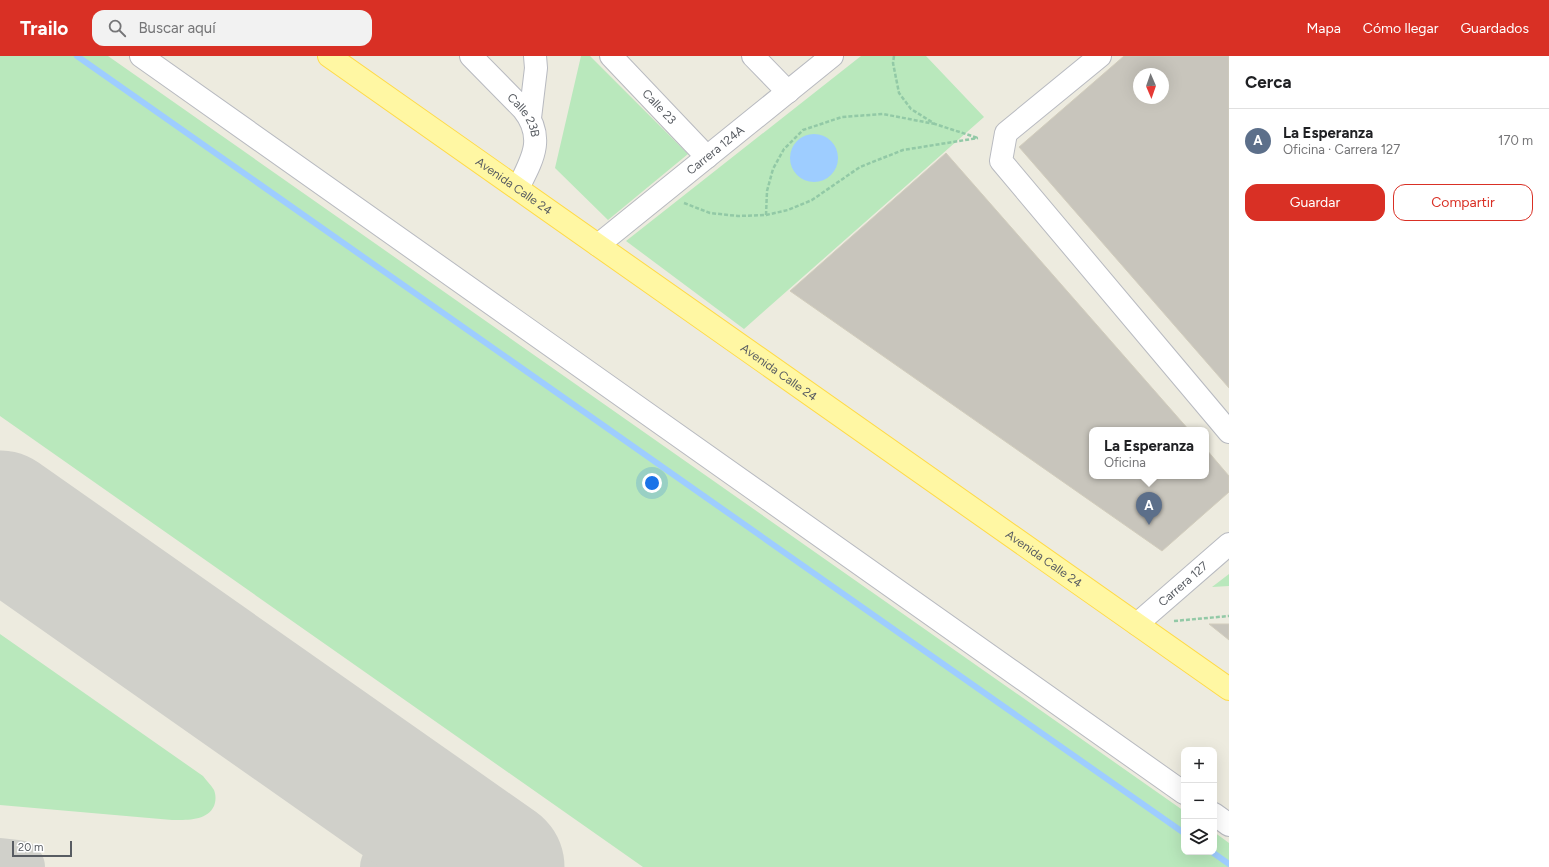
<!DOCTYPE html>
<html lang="es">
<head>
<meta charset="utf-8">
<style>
	:root { --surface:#fff; --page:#f2f2f2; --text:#202124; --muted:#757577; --line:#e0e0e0; --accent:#d93025 }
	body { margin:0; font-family:Figtree,sans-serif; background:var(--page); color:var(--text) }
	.controls { position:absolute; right:12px; bottom:12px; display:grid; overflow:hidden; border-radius:8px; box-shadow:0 4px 16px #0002 }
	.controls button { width:36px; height:36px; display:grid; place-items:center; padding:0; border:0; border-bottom:1px solid var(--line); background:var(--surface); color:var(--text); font:20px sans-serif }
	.compass { position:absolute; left:1133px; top:12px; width:36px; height:36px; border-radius:50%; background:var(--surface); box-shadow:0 4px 16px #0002; rotate:178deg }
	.scale { position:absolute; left:12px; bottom:10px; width:60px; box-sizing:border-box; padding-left:4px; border:2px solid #585c62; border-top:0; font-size:11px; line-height:14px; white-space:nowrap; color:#585c62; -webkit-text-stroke:3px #fff; paint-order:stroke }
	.you { position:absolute; left:652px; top:427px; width:14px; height:14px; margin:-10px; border:3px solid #fff; border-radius:50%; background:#1a73e8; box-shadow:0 0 0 6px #1a73e833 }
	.badge { display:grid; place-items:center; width:26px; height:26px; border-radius:50%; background:var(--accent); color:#fff; font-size:13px; font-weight:700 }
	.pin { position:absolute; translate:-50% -33px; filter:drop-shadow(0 1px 2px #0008) }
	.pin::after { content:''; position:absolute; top:21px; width:14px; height:12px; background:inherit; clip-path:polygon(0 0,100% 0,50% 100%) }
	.popup { position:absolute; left:1089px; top:371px; width:120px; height:52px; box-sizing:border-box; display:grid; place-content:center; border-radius:8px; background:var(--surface); filter:drop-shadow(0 1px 3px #0005); font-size:13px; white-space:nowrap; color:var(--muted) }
	.popup b { font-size:15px; color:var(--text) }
	.popup::after { content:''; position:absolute; left:50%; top:100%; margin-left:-8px; border:8px solid transparent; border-top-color:var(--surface) }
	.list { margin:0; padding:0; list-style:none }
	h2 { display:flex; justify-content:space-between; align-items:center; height:52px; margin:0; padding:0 16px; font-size:17px }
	h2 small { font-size:13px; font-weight:400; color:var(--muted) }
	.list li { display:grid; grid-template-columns:26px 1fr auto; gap:12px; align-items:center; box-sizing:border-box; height:64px; padding:0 16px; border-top:1px solid var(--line) }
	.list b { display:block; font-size:15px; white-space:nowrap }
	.list p { margin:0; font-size:13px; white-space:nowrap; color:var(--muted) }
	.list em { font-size:13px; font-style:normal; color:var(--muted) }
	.actions { display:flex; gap:8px; padding:12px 16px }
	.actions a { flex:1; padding:9px 0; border:1px solid var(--accent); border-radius:12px; text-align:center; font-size:14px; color:var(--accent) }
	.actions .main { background:var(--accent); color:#fff }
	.icon { flex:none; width:22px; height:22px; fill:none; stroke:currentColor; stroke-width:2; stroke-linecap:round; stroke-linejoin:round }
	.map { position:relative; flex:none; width:1229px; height:811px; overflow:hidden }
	header { display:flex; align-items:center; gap:24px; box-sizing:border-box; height:56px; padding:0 20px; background:var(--accent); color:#fff }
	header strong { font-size:19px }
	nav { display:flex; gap:22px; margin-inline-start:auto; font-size:14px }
	.search { width:280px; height:36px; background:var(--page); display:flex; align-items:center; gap:10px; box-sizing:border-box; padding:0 14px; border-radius:12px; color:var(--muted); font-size:15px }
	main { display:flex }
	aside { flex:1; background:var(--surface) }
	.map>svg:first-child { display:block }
</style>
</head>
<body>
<header>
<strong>Trailo</strong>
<div class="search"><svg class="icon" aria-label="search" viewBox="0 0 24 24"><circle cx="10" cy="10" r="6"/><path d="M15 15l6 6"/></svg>Buscar aquí</div>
<nav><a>Mapa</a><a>Cómo llegar</a><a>Guardados</a></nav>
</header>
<main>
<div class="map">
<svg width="1229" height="811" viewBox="0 0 1229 811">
	<rect width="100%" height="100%" fill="#edebdf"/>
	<path fill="#b9e8bc" d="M0,0h108l1076,755v41h30v-20l15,11v24h-586l-643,-451z
		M581,0h9l98,98 -80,66 -53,-52z
		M861,0h65l58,61 -240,212 -118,-88z
		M1229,518v12l-17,1z
		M0,578l203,142c3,4 8,9 11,14 2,5 2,11 0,16 -7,15 -27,14 -42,14l-172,-15z"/>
	<path fill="#9ecdff" d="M790 102a24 24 0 1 1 48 0a24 24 0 1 1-48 0Z"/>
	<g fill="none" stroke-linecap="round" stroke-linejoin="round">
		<path stroke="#9ecdff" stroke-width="6" d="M77,0l1107,777
			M1212,796l17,12"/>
		<path stroke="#d0d0ca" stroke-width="54" d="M345,704c17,22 49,55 49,83 0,8 -4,16 -7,24
			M0,809l18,2"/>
		<path stroke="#d0d0ca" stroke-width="135" d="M0,462l497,349"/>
	</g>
	<path fill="#c8c5bc" stroke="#d2cdbd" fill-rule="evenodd" d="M1124,0h105v332l-210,-241zM1139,18h24v24h-24z
		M946,97l243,277h-97v46h114v-27l23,27v16l-67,59 -372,-260z
		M1209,568h20v16z"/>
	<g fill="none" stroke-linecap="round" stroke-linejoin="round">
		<defs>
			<g id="minor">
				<path d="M141,0l1043,737"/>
				<path id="s1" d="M471,0l52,53c23,29 9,51 -5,79"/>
				<path id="s2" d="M611,0l96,101"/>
				<path d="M753,0l35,36"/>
				<path d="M1100,0l-94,77 -5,28 228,271"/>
				<path d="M530,62l6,-50 -1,-12"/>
				<path id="s3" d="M598,189l234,-189"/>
				<path id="s4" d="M1137,568l92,-80"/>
				<path d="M1214,758l15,11"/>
			</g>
			<g id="major">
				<path id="s5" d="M329,0l900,633"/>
			</g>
		</defs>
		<use href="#minor" stroke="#b8bac0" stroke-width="24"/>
		<use href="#major" stroke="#ffda47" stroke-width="24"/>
		<path stroke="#92c9a6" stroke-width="2.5" stroke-dasharray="4 2" stroke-linecap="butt" d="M894,0l-1,7 6,30 12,16 24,15 43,14
			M684,147l26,10 28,3 28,-1 22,-5 24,-10 48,-33 43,-17 75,-12
			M766,159l1,-24 6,-22 11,-20 19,-19 39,-13 41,-3 52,10
			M1174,565l55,-5"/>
		<use href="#minor" stroke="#fff" stroke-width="22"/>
		<use href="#major" stroke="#fff7a3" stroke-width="22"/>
	</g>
	<g text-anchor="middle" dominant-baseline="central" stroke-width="4" stroke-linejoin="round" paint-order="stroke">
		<g font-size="12" fill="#585c62" stroke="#fff">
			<text stroke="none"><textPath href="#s2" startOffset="70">Calle 23</textPath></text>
			<text stroke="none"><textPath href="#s1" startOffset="80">Calle 23B</textPath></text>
			<text stroke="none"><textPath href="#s3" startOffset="151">Carrera 124A</textPath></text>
			<text stroke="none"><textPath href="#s5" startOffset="226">Avenida Calle 24</textPath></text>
			<text stroke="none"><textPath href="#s5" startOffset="550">Avenida Calle 24</textPath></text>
			<text stroke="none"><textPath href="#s5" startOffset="874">Avenida Calle 24</textPath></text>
			<text stroke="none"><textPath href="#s4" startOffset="61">Carrera 127</textPath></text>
		</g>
	</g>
</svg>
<div class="controls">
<button>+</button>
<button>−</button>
<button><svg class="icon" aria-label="layers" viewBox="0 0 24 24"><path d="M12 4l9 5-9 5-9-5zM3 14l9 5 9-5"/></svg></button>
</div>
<svg class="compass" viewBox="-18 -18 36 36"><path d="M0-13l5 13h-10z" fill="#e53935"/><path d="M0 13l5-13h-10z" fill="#757577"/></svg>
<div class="scale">20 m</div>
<div class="you"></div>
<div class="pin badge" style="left:1149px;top:469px;background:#5c6f8a">A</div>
<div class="popup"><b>La Esperanza</b>Oficina</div>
</div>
<aside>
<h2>Cerca<small></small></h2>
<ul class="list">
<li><span class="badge" style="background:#5c6f8a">A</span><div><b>La Esperanza</b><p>Oficina · Carrera 127</p></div><em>170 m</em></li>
</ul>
<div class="actions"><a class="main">Guardar</a><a>Compartir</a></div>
</aside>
</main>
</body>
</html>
